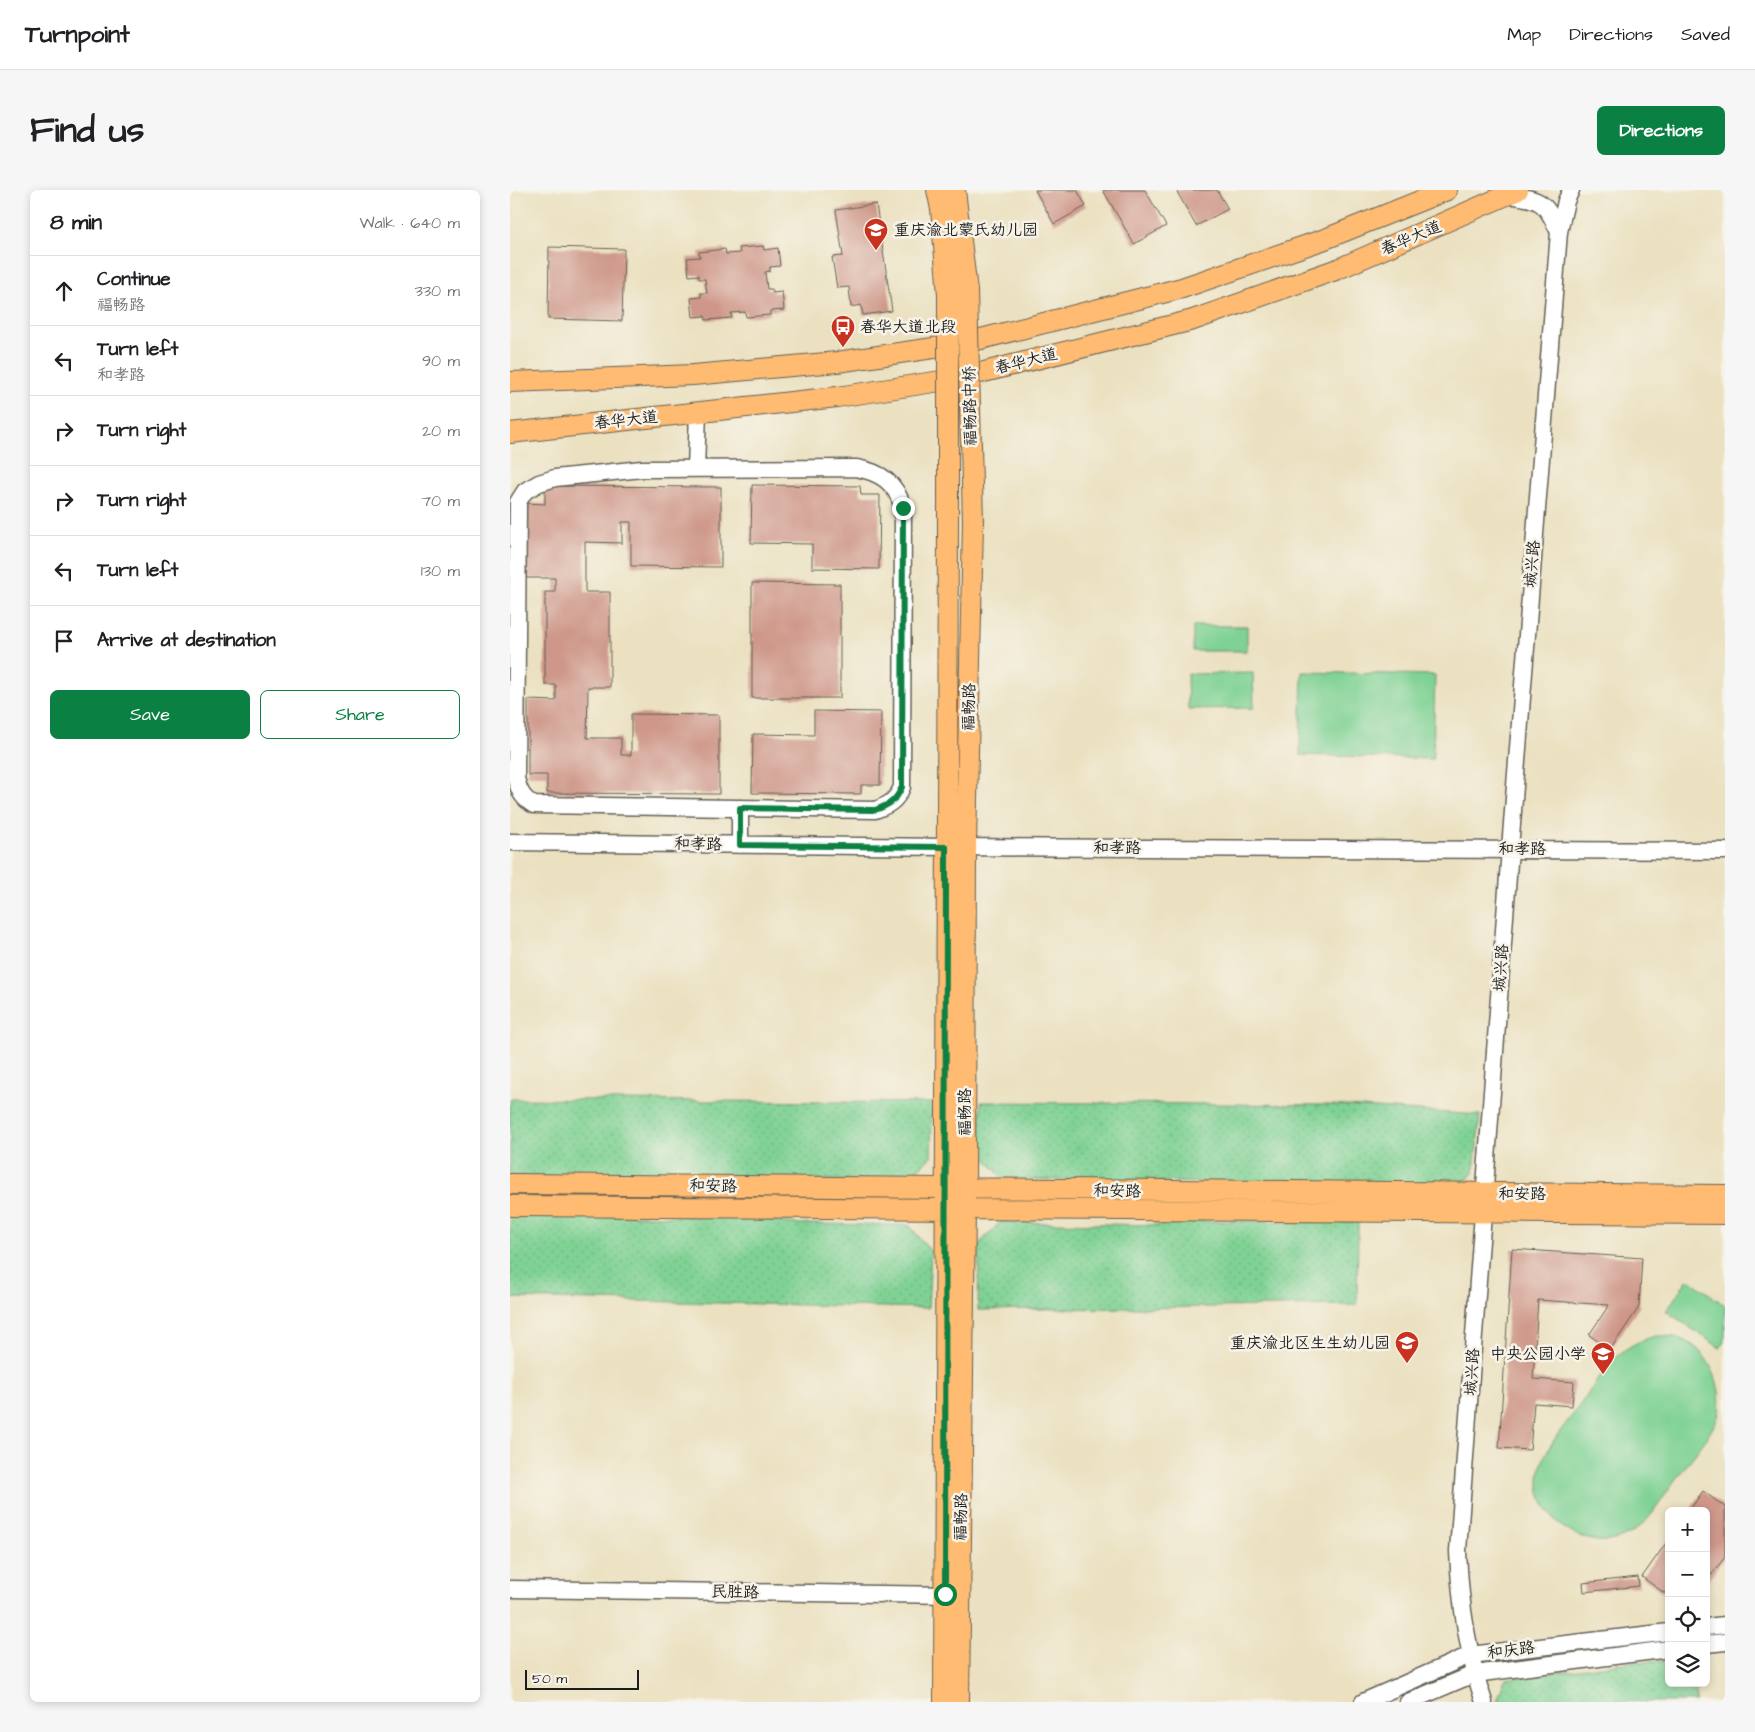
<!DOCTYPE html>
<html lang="en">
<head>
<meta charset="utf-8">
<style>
	:root { --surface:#fff; --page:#f6f6f6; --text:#202124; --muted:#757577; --line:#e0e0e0; --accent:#0b8043 }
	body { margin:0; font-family:"Architects Daughter","LXGW WenKai TC",sans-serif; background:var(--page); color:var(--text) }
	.controls { position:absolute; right:15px; bottom:15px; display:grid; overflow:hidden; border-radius:8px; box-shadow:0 2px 8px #0003 }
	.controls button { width:45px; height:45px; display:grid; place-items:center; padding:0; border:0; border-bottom:1px solid var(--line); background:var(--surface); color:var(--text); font:25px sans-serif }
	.scale { position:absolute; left:15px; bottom:12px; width:114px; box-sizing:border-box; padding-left:5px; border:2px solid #1c1c1c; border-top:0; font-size:14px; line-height:18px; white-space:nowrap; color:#1c1c1c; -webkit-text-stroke:4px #f7f3e8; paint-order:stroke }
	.stop { position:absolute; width:15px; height:15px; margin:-11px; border:4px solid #0b8043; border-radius:50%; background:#fff }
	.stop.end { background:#0b8043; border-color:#fff; box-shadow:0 1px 5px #0008 }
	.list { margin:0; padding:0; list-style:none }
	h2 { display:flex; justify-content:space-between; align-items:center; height:65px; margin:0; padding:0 20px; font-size:21px }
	h2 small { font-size:16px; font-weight:400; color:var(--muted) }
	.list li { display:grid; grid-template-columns:32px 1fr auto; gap:15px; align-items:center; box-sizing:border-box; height:70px; padding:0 20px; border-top:1px solid var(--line) }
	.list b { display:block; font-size:19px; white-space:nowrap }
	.list p { margin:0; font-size:16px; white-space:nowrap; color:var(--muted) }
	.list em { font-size:16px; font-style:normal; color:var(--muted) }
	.actions { display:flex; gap:10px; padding:15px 20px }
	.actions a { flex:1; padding:11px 0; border:1px solid var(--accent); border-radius:8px; text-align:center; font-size:18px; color:var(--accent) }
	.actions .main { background:var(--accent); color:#fff }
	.icon { flex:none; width:28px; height:28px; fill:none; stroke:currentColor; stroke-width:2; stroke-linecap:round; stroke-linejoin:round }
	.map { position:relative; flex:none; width:1215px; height:1512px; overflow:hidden; border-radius:8px }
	header { display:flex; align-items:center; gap:30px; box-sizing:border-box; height:70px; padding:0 25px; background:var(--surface); border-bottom:1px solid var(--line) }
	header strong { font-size:24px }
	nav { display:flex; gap:28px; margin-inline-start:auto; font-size:18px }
	.intro { display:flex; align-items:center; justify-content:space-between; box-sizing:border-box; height:120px; padding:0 30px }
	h1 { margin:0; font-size:35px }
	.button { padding:12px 22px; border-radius:8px; background:var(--accent); color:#fff; font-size:18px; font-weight:700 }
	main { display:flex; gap:30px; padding:0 30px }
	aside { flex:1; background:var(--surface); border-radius:8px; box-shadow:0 2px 8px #0003 }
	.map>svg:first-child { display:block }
</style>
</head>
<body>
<header>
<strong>Turnpoint</strong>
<nav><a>Map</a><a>Directions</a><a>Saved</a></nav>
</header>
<div class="intro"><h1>Find us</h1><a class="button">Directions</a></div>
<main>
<aside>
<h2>8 min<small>Walk · 640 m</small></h2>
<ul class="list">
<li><svg class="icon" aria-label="ahead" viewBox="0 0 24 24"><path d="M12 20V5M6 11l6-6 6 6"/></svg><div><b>Continue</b><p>福畅路</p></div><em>330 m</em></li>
<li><svg class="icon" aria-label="left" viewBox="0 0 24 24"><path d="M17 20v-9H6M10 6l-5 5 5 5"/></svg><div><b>Turn left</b><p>和孝路</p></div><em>90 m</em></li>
<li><svg class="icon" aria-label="right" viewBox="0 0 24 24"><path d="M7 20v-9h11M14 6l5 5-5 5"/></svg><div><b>Turn right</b></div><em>20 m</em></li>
<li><svg class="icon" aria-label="right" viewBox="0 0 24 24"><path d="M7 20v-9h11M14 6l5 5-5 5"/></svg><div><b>Turn right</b></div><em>70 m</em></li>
<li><svg class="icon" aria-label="left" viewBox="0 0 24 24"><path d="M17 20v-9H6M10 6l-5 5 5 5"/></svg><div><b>Turn left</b></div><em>130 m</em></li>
<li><svg class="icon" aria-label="arrive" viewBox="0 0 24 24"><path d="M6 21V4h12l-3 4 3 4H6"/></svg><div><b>Arrive at destination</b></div></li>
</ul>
<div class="actions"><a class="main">Save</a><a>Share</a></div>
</aside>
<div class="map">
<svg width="1215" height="1512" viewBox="0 0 1215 1512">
	<defs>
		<pattern id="grass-dots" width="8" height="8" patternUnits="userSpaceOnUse" patternTransform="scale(1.25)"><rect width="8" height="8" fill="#7fd294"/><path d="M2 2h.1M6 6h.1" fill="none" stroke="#6db47f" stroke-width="1.8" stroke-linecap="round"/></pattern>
	</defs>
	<rect width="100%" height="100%" fill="#f7f3e8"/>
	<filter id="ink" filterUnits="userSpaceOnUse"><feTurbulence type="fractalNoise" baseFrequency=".02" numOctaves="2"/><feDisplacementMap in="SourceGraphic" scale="10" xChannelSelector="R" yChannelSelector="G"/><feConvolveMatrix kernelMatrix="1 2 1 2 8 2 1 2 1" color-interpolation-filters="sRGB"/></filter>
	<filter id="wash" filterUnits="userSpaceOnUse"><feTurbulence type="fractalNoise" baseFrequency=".0096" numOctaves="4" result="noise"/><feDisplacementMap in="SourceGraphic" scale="20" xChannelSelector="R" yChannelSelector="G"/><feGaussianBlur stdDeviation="1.12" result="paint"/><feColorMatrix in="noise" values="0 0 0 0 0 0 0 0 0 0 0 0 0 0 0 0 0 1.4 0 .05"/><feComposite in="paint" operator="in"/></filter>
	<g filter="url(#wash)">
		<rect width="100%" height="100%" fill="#ebe1c1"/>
		<path fill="url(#grass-dots)" stroke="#4e7758" d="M0,909l422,4 -1,54 -25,24 -396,-5z
			M471,912l351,3 148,10 -6,58 -16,14 -455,-8 -23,-27z
			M0,1024l230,3 57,7 112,1 22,27 -3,56 -418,-10z
			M691,1031l157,1 -1,83 -379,5 1,-66 21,-22 154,3z
			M1159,1471v22h27v19l-199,-1 8,-22 126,-17z"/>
		<path fill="#7fd294" stroke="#4e7758" d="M683,436h54v25h-54z
			M792,482l133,3 -2,84 -133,-4z
			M743,483l1,35 -66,1 -1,-35z
			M1178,1089l37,26v36l-5,7 -54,-37z
			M1146,1146c6,0 13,0 19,1 33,8 50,48 43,80 -10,23 -28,43 -43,63 -11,15 -22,37 -37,48 -10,8 -25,15 -39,13 -40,-4 -73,-41 -55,-83 8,-19 24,-36 36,-53 24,-33 35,-59 76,-69z"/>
		<g id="blocks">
			<path fill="#ce9789" d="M525,0h42l9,16 -32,18z
				M593,0h42l21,36 -32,18z
				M666,0h41l11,19 -32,17z
				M366,14l16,107 -29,4 -2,-10 -10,2 -2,-20 -12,1 -5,-31 11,-1 -7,-46z
				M253,56l1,4 14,-2 2,18 -10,1v4l-5,1 2,17h5l1,4 9,-1 2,18 -14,1v4l-24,2 -1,-5 -14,1 1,5 -26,2 -1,-4 -12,1 -2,-19 10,-1v-4h6l-2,-14h-6v-4l-10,1 -2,-18 13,-1 -1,-5 26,-3 1,5 14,-1 -1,-5z
				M39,57l75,2 -2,72 -74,-2z
				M242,295l108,1 1,9h19l-1,74 -67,-1v-24l-61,-1z
				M35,296l176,1v80l-90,-1v-44h-9v21l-37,-1v50h25v95h-22l-1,51h34v17h10v-41l88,1v79l-172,-1v-18h-19v-75l28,1v-16h-11v-93h10v-14h-30l1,-75 19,1z
				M242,393l88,1v114h-88z
				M304,521l67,1 -1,73h-19v9l-109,-1 1,-59 61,1z
				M1002,1059l130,9 -3,49 -29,43 -21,-15 20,-30 -71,-5 -5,79 41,3 -2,24 -38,-3 -4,47 -31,-2z
				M1193,1301l22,16v50l-19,25v-71h-17z
				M1159,1349v53l-5,1 -22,-16z
				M1128,1387l1,9 -55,6 -1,-9z"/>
		</g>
	</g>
	<g filter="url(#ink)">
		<use href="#blocks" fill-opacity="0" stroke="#646156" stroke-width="1"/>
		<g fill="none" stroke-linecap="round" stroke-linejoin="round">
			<defs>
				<path id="minor" d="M999,5c34,5 35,6 50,37
					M346,278c25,4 40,15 47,40l-1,279c-6,14 -13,18 -27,23l-341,-5c-12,-7 -15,-14 -18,-27l2,-276 7,-11 14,-8 16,-5 87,-9z
					M186,279l2,-57
					M0,652l436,5 779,4
					M230,655v-37
					M0,1399l445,6
					M1196,1437l19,-2
					M1196,1454l19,-2
					M853,1512l107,-47 199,-23
					M898,1512l66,-28 195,-25
					M974,1512c-17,-50 -24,-98 -26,-151l52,-702 49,-617 7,-31 5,-11"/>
				<path id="major" d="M427,0l4,19 7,86
					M445,0l12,101
					M0,192l183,-7 144,-13 124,-18 221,-56 143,-49 122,-49
					M0,243l327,-36 123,-19 233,-58 145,-51 180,-79
					M0,994l1215,11
					M0,1016l1215,8
					M434,1512l4,-1179
					M449,1512l6,-491 1,-364 7,-325"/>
			</defs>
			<use href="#minor" stroke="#646156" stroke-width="19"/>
			<use href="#major" stroke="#646156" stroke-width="22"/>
			<use href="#minor" stroke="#fff" stroke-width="16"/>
			<use href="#major" stroke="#febb71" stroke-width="20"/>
			<defs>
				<path id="major-bridge" d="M457,101l6,231
					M438,333v-228"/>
			</defs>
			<use href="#major-bridge" stroke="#646156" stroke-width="22" stroke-linecap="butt"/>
			<use href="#major-bridge" stroke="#febb71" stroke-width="20"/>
		</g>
	</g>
	<g fill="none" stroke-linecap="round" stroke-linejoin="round" filter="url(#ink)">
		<path stroke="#0b8043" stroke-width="6" d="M393,318l-1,279c-6,14 -13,18 -27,23l-135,-2v37l206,2 -1,747"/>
	</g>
	<defs>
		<symbol id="school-pin" viewBox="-11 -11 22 30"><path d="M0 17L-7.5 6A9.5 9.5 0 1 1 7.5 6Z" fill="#c8321e" stroke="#f7f3e8"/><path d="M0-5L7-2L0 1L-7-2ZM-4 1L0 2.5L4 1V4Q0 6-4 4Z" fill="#fff"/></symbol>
		<symbol id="bus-pin" viewBox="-11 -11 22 30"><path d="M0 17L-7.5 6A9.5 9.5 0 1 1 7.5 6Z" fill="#c8321e" stroke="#f7f3e8"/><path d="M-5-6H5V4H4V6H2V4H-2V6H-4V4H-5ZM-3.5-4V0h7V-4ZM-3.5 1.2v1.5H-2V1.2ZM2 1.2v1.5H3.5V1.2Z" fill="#fff"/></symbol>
	</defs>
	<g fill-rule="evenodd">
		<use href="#school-pin" x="352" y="26" width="28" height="38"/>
		<use href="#bus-pin" x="319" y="123" width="28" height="38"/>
		<use href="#school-pin" x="883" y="1139" width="28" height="38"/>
		<use href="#school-pin" x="1079" y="1150" width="28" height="38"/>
	</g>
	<g text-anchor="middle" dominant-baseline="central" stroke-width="5" stroke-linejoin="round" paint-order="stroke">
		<g font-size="16" fill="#1c1c1c" stroke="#f7f3e8" text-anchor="start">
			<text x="384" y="40">重庆渝北蒙氏幼儿园</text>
			<text x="350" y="137">春华大道北段</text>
			<text x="880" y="1153" text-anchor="end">重庆渝北区生生幼儿园</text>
			<text x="1076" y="1164" text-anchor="end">中央公园小学</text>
		</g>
		<g font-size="16" fill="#1c1c1c" stroke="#f7f3e8">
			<text transform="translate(901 48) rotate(-23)">春华大道</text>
			<text transform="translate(516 171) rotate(-14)">春华大道</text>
			<text transform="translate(460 216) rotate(-91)">福畅路中桥</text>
			<text transform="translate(116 230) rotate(-6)">春华大道</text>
			<text transform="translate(1022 374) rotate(-85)">城兴路</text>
			<text transform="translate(459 517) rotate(-89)">福畅路</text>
			<text transform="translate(188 654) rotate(1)">和孝路</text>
			<text x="607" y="658">和孝路</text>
			<text x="1012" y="659">和孝路</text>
			<text transform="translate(991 778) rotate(-86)">城兴路</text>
			<text transform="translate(455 922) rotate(-90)">福畅路</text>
			<text transform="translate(203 996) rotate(1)">和安路</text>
			<text transform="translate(607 1001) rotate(1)">和安路</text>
			<text x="1012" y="1004">和安路</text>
			<text transform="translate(962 1182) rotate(-86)">城兴路</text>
			<text transform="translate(451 1327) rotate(-89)">福畅路</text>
			<text transform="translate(225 1402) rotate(1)">民胜路</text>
			<text transform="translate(1001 1460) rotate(-7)">和庆路</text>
		</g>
	</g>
</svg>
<div class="controls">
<button>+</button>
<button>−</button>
<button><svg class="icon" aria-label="locate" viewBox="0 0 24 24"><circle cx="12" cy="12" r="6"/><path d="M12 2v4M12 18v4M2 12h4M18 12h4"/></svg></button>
<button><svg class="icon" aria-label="layers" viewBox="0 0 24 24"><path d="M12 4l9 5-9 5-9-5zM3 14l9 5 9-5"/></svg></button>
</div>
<div class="scale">50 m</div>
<div class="stop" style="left:435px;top:1404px"></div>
<div class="stop end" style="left:393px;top:318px"></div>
</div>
</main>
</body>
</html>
